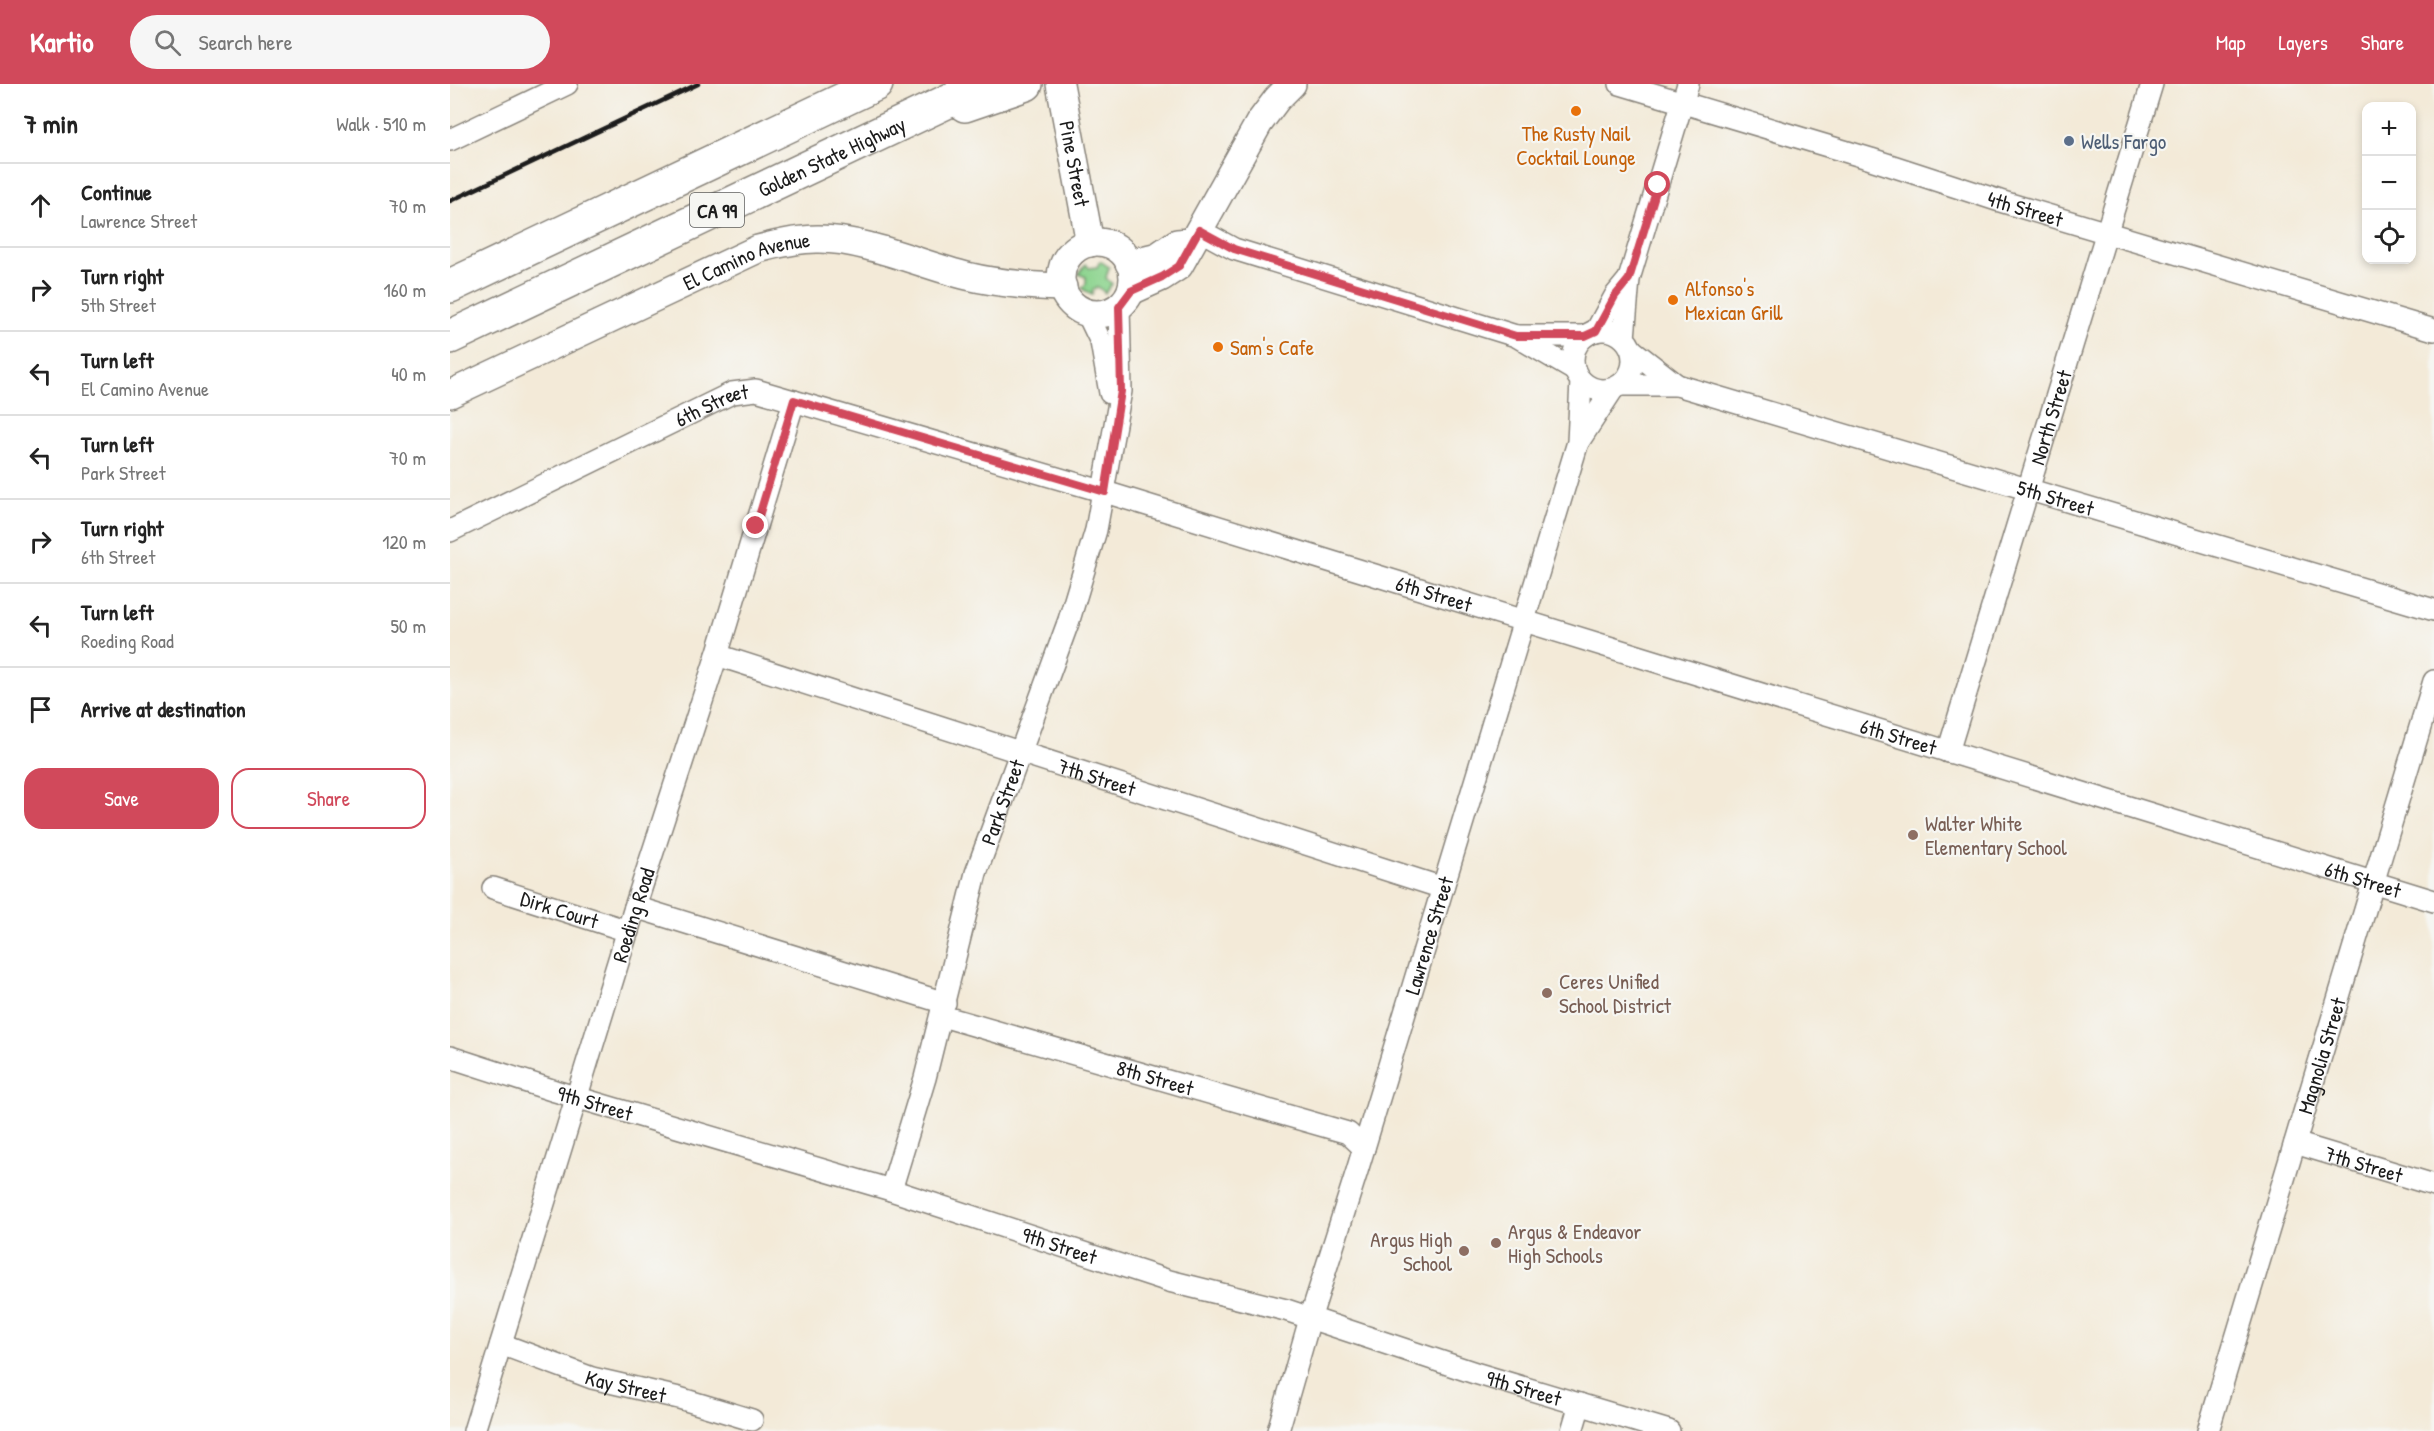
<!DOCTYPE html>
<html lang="en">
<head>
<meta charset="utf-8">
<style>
	:root { --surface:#fff; --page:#f6f6f6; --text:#222; --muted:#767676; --line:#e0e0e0; --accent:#d1495b }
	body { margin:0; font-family:"Patrick Hand",sans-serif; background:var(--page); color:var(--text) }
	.controls { position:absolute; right:18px; top:18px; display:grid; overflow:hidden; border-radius:12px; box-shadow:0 3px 9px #0003 }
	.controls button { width:54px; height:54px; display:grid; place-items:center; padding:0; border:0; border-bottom:2px solid var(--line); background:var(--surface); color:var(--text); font:30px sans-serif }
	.stop { position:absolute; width:18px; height:18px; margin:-14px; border:4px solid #d1495b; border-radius:50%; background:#fff }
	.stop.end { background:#d1495b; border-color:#fff; box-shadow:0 2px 6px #0008 }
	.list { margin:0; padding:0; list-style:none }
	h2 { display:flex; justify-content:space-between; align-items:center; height:78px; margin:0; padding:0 24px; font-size:26px }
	h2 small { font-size:20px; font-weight:400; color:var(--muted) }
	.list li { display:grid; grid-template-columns:39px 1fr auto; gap:18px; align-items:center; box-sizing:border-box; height:84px; padding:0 24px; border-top:2px solid var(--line) }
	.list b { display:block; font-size:22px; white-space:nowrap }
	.list p { margin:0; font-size:20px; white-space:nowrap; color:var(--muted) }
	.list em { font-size:20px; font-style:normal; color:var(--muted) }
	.actions { display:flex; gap:12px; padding:18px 24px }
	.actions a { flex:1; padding:14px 0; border:2px solid var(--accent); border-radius:18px; text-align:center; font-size:21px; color:var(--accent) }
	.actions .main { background:var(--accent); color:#fff }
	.icon { flex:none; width:33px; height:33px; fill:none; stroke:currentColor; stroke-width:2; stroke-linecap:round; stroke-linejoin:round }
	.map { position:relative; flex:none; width:1984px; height:1347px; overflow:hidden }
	header { display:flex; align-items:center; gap:36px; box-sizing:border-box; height:84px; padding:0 30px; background:var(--accent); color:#fff }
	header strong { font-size:28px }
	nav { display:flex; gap:33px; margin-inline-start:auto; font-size:21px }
	.search { width:420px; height:54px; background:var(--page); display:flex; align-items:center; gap:15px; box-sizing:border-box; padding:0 21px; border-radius:33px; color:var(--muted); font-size:22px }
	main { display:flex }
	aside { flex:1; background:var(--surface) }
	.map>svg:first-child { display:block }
</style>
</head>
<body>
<header>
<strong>Kartio</strong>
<div class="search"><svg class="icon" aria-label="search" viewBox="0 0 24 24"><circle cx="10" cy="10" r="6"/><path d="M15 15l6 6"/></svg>Search here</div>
<nav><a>Map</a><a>Layers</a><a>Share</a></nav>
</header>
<main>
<aside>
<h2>7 min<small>Walk · 510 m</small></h2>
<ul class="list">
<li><svg class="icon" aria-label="ahead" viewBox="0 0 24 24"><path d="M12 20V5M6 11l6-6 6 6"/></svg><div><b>Continue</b><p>Lawrence Street</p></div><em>70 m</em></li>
<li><svg class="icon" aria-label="right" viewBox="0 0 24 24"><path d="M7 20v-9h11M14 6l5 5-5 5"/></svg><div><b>Turn right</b><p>5th Street</p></div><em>160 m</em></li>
<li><svg class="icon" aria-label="left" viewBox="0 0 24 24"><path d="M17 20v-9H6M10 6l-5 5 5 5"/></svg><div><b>Turn left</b><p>El Camino Avenue</p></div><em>40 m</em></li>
<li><svg class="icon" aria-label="left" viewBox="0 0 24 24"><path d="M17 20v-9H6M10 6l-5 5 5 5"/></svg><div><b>Turn left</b><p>Park Street</p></div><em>70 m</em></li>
<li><svg class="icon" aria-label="right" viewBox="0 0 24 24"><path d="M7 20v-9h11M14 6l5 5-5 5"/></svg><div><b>Turn right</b><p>6th Street</p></div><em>120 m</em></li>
<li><svg class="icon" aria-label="left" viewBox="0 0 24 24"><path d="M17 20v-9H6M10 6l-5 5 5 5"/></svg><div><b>Turn left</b><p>Roeding Road</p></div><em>50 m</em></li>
<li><svg class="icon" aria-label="arrive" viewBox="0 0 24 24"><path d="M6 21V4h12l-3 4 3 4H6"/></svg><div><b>Arrive at destination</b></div></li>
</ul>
<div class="actions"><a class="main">Save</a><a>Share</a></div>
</aside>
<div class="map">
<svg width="1984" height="1347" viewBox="0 0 1984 1347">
	<rect width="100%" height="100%" fill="#f6f6f2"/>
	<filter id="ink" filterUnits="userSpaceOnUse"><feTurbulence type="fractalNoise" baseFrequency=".0167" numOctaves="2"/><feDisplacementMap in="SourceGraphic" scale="12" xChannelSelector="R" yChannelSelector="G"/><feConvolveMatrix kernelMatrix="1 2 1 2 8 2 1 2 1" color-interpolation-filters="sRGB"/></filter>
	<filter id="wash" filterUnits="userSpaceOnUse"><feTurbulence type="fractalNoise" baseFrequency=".008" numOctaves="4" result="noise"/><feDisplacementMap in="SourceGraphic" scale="24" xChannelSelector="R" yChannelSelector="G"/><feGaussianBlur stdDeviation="1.35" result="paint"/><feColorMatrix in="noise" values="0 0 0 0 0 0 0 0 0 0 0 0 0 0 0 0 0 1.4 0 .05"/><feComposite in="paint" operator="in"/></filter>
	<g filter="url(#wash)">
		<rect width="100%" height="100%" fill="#f3ead8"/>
		<path fill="#8dd48f" stroke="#547856" stroke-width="1.5" d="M650,177l9,6 -3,11 6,6 -7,9 -7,-6 -5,3 -1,5 -11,-7 5,-4v-7l-8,-3 8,-10 3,4 8,-1z"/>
	</g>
	<g filter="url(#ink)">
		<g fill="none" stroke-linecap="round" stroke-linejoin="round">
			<defs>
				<g id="minor">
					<path id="s1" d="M1170,0l251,75 129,42 434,129"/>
					<path d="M0,56l117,-56"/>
					<path d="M749,146l35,19 282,87 58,34"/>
					<path d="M637,229l14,29 9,51"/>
					<circle cx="1153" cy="276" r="30"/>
					<path d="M1146,247l19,-35 14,-17"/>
					<path d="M1067,252h68"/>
					<path d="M1174,254l5,-59 59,-195"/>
					<path d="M1182,266l45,35"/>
					<path id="s2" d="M1172,301h55l757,225"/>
					<path d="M1129,357l34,-52"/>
					<path id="s3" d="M0,447l282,-138 24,-3 349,102 1329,409"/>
					<path id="s4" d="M267,571l726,233"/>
					<path id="s5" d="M1498,668l204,-668"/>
					<path id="s6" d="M43,804l135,43"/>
					<path d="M185,823l310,96"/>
					<path id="s7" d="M492,932l406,117 16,15"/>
					<path id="s8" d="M0,973l105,34 336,99 278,91 117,29 189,63 194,58"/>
					<path id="s9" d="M1845,1059l139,42"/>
					<path id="s10" d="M441,1106l34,-112 51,-205 93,-253 27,-90 25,-139 -2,-84"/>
					<path id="s11" d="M51,1260l91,34 87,20 73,22"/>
					<path id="s12" d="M24,1347l161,-524 82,-252 77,-254"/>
					<path id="s13" d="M828,1347l32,-112 47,-148 221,-729 3,-61"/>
					<path d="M1122,1347l8,-27"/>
					<path id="s14" d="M1758,1347l226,-750"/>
				</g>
				<g id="tertiary">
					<path id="s15" d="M610,0l30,159"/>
					<circle cx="647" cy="194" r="36"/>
					<path d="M679,179l29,-7 19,-13 14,-1"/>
					<path d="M681,207l31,-14 17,-11 80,-143 18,-24 15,-15"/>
					<path id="s16" d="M0,310l308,-145c19,-5 39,-10 59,-10 46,-1 105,26 150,37 32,8 63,10 96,11"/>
				</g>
				<g id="motorway">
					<path d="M515,21l61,-21"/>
					<path d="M0,202l426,-202"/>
					<path id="s17" d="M0,253l534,-253"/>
				</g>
			</defs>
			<use href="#minor" stroke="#88837a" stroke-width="24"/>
			<use href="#tertiary" stroke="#88837a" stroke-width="30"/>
			<use href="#motorway" stroke="#88837a" stroke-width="36"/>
			<use href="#minor" stroke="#fff" stroke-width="21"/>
			<use href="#tertiary" stroke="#fff" stroke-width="27"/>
			<use href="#motorway" stroke="#fff" stroke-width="33"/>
			<path stroke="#1c1c1c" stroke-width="4.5" d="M0,117l248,-117"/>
		</g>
	</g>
	<g fill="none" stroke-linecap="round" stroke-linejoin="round" filter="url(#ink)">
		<path stroke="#d1495b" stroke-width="8" d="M306,442l38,-126 311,92 16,-101 -2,-84 12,-16 31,-14 17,-11 20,-36 35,19 282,87h69l11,-5 19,-35 14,-17 29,-94"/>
	</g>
	<g fill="#e8710a" stroke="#f6f6f2" stroke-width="2">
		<circle cx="1126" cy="27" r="6"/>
		<circle cx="1223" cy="216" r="6"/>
		<circle cx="768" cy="263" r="6"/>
	</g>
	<circle fill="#5c6f8a" stroke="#f6f6f2" stroke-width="2" cx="1619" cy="57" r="6"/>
	<g fill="#8d6e63" stroke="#f6f6f2" stroke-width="2">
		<circle cx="1463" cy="751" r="6"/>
		<circle cx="1097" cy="909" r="6"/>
		<circle cx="1046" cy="1159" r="6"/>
		<circle cx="1014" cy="1167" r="6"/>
	</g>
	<g text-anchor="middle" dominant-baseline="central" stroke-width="4.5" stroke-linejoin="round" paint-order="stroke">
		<rect fill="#f6f6f2" stroke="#5d5d5c" stroke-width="1.5" x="240" y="109" width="54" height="34" rx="4.5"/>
		<g font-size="20" font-weight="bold" fill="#1c1c1c">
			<text x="267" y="126">CA 99</text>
		</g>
		<g font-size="21" fill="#c56008" stroke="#f6f6f2" text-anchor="start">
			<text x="1126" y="49" text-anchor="middle">The Rusty Nail<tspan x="1126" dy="24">Cocktail Lounge</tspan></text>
			<text x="1235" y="204">Alfonso's<tspan x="1235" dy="24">Mexican Grill</tspan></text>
			<text x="780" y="263">Sam's Cafe</text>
		</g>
		<g font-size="21" fill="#4e5e75" stroke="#f6f6f2" text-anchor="start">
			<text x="1631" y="57">Wells Fargo</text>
		</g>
		<g font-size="21" fill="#1c1c1c" stroke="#f6f6f2">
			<text stroke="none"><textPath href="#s17" startOffset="422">Golden State Highway</textPath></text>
			<text stroke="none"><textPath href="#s15" startOffset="81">Pine Street</textPath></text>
			<text stroke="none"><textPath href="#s1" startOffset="424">4th Street</textPath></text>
			<text stroke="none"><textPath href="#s16" startOffset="326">El Camino Avenue</textPath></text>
			<text stroke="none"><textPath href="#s3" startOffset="291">6th Street</textPath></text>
			<text stroke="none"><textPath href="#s5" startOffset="350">North Street</textPath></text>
			<text stroke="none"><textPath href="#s2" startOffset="450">5th Street</textPath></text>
			<text stroke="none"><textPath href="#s3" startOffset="1046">6th Street</textPath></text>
			<text stroke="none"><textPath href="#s3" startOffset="1532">6th Street</textPath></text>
			<text stroke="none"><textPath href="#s4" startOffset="399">7th Street</textPath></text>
			<text stroke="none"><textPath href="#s10" startOffset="404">Park Street</textPath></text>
			<text stroke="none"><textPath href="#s3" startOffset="2018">6th Street</textPath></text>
			<text stroke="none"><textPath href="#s6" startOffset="70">Dirk Court</textPath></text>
			<text stroke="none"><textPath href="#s12" startOffset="540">Roeding Road</textPath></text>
			<text stroke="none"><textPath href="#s13" startOffset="518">Lawrence Street</textPath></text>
			<text stroke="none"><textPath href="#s14" startOffset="392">Magnolia Street</textPath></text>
			<text stroke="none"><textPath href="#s7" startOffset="222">8th Street</textPath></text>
			<text stroke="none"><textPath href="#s8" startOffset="152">9th Street</textPath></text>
			<text stroke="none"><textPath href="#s9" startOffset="72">7th Street</textPath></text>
			<text stroke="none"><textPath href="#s8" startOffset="638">9th Street</textPath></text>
			<text stroke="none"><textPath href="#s11" startOffset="132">Kay Street</textPath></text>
			<text stroke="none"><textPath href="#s8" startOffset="1124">9th Street</textPath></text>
		</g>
		<g font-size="21" fill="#785e54" stroke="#f6f6f2" text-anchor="start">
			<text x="1475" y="739">Walter White<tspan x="1475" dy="24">Elementary School</tspan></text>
			<text x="1109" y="897">Ceres Unified<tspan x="1109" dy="24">School District</tspan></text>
			<text x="1058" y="1147">Argus &amp; Endeavor<tspan x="1058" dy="24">High Schools</tspan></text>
			<text x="1002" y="1155" text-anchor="end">Argus High<tspan x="1002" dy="24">School</tspan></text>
		</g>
	</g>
</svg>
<div class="controls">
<button>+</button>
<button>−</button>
<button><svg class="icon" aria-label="locate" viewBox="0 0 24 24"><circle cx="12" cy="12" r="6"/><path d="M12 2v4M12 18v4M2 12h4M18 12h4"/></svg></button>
</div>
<div class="stop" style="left:1208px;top:101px"></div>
<div class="stop end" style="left:306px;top:442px"></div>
</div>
</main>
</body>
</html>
